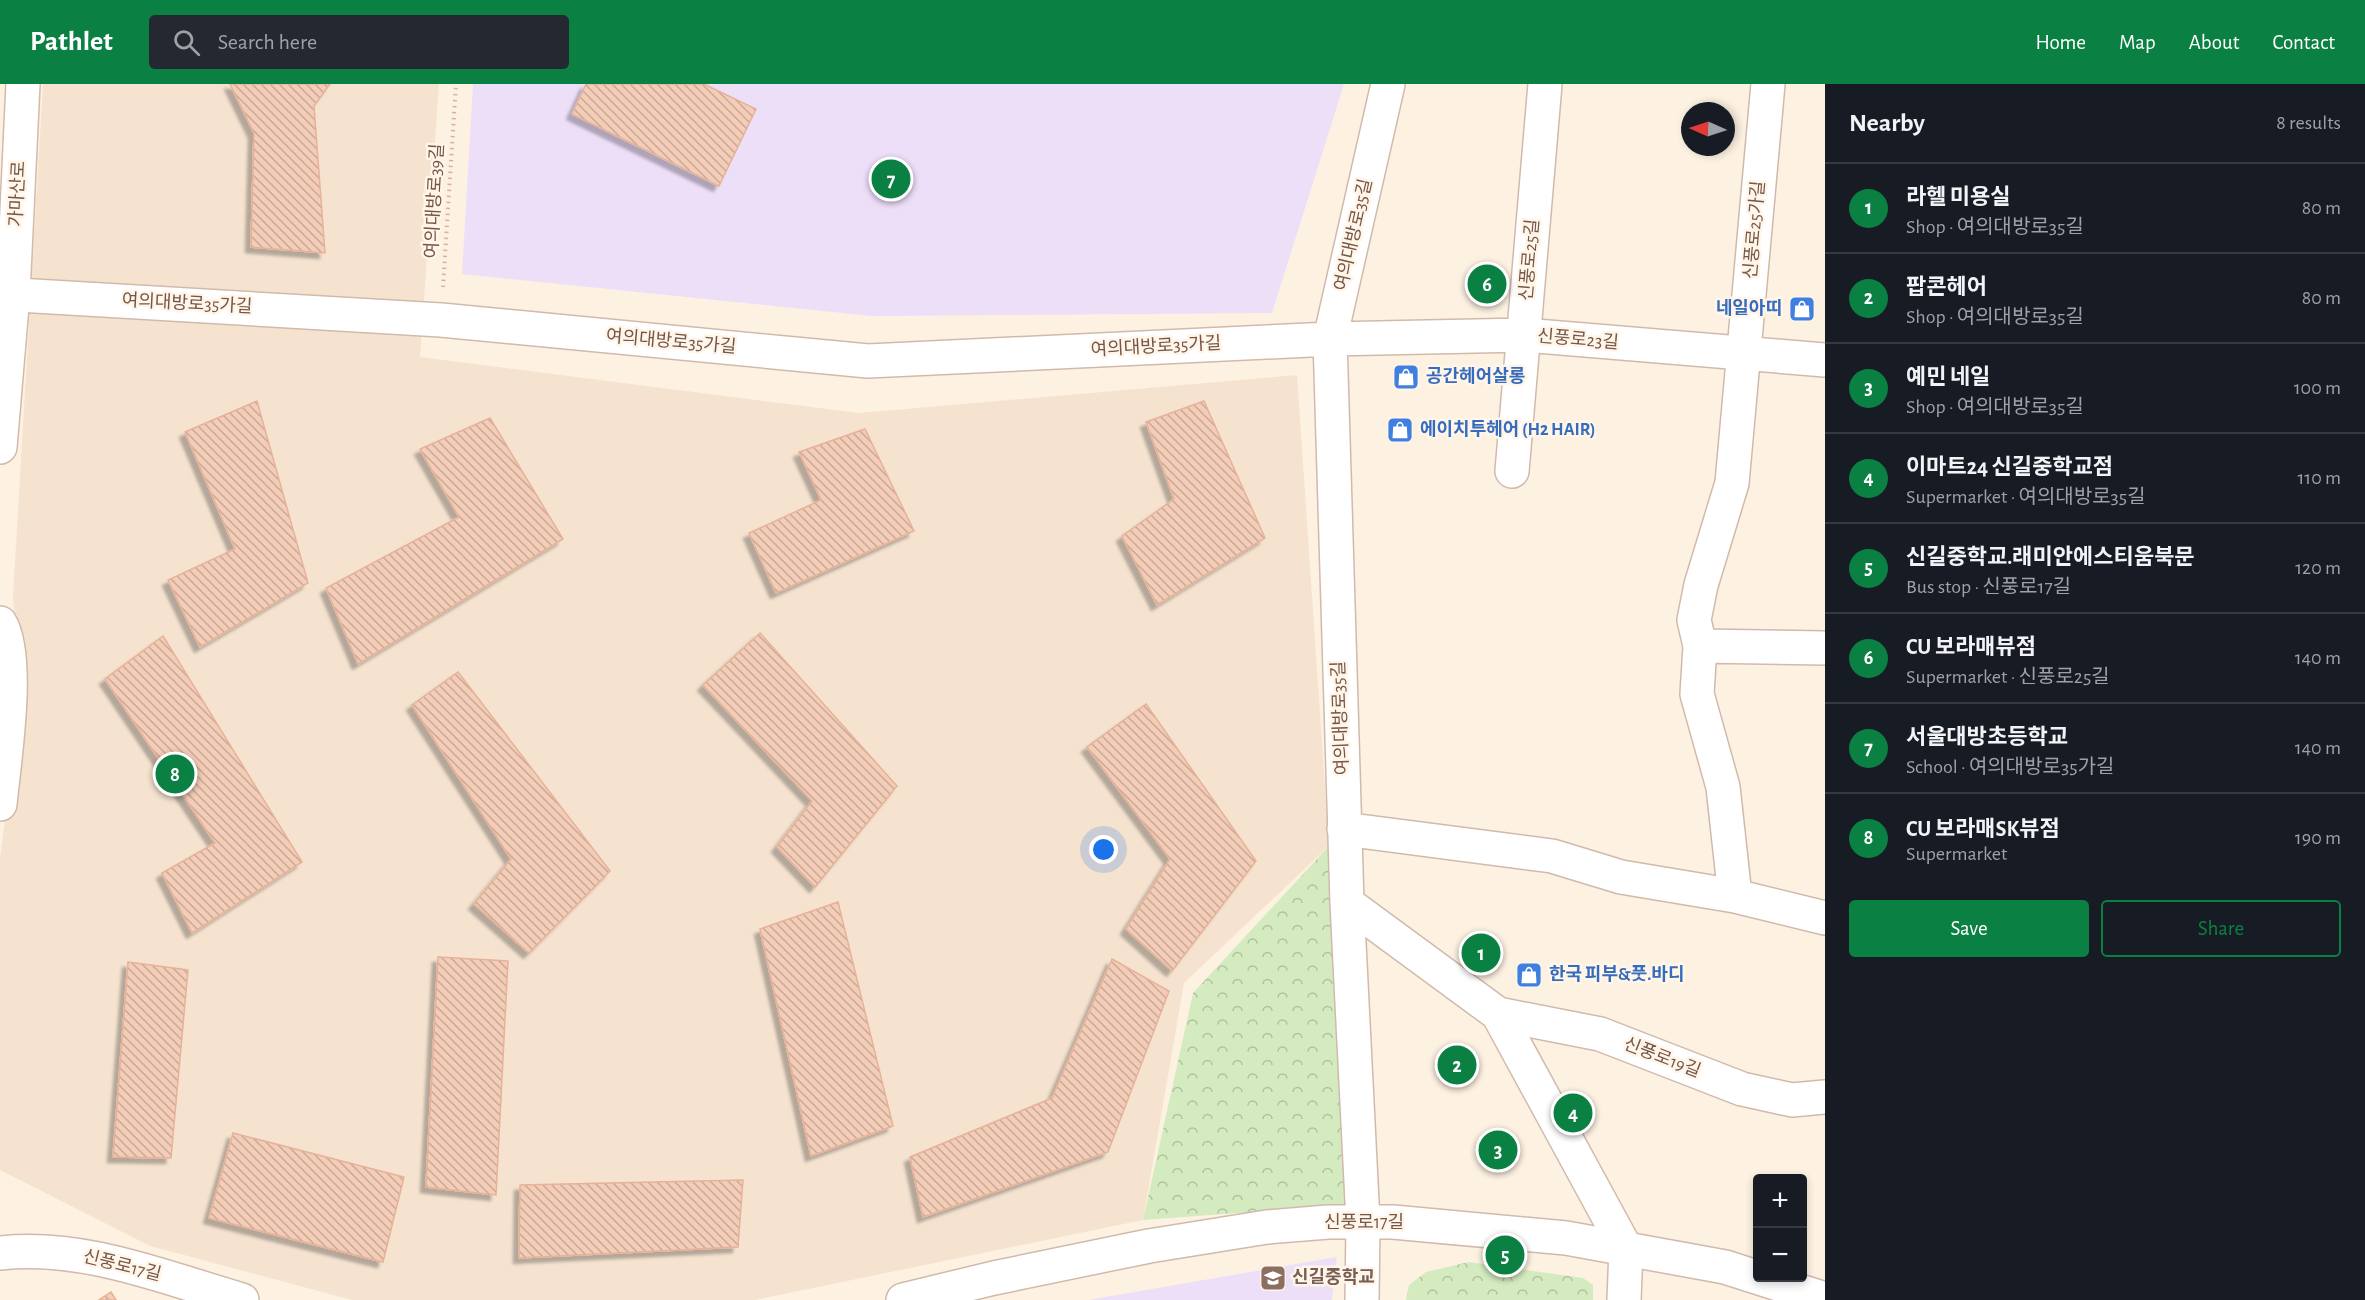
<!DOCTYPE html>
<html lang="en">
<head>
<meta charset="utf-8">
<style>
	:root { --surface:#171b24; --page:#242831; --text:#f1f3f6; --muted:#9ea1a6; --line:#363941; --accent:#0b8043 }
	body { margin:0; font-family:"Alegreya Sans","Noto Sans KR",sans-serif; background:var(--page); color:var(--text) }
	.controls { position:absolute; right:18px; bottom:18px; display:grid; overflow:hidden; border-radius:6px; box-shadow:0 3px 9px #0003 }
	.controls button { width:54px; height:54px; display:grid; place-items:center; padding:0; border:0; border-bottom:2px solid var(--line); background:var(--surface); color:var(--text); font:30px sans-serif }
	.compass { position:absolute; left:1681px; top:18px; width:54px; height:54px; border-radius:50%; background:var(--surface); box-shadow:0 3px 9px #0003; rotate:273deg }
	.you { position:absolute; left:1104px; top:766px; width:21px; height:21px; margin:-15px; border:4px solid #fff; border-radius:50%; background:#1a73e8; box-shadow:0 0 0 9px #1a73e833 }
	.badge { display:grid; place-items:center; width:39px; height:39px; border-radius:50%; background:var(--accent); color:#fff; font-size:20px; font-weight:700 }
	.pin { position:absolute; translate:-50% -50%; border:3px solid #fff; box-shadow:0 2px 6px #0006 }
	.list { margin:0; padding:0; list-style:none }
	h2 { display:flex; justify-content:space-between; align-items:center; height:78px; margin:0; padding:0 24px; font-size:26px }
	h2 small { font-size:20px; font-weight:400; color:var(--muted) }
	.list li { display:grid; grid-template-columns:39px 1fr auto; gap:18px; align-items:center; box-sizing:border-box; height:90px; padding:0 24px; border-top:2px solid var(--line) }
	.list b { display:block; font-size:22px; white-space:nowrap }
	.list p { margin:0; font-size:20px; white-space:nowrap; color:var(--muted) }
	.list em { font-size:20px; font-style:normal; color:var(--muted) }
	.actions { display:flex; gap:12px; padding:18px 24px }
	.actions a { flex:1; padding:14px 0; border:2px solid var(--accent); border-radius:6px; text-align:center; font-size:21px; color:var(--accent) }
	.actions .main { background:var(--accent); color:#fff }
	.icon { flex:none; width:33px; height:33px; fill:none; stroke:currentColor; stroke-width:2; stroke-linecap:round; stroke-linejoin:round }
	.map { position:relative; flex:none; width:1825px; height:1216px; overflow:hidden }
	header { display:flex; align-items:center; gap:36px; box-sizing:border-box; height:84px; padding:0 30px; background:var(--accent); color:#fff }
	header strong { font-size:28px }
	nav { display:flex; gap:33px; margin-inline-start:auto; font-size:21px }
	.search { width:420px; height:54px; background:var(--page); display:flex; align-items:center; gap:15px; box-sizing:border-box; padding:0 21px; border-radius:6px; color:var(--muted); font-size:22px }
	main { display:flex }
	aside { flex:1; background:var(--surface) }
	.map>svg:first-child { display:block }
</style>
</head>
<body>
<header>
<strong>Pathlet</strong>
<div class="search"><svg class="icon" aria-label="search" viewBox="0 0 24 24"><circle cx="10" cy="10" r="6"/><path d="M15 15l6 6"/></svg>Search here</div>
<nav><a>Home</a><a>Map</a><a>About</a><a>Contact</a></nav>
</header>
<main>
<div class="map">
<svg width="1825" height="1216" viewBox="0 0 1825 1216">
	<defs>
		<pattern id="forest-crowns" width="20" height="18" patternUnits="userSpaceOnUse" patternTransform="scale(1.5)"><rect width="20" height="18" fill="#d4ebc0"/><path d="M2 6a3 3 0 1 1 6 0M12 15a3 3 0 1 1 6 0" fill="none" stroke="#b1c19e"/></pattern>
		<pattern id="building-back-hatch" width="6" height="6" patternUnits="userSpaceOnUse" patternTransform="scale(1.5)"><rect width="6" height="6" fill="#f4cdb8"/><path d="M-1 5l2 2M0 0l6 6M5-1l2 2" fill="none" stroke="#caa997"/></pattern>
		<filter id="shadow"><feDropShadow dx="-5.5" dy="5.5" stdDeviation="1.5" flood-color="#0004"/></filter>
	</defs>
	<rect width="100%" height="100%" fill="#fdf1e2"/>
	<path fill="#f5e3d0" d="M43,0h396l-19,273 439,56 438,-38 32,471 -145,137 -41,237 -388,80h-403l-202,-54 -150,-76v-311l19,-152 -6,-111z"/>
	<path fill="#eedff9" d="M473,0h871l-72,229 -401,3 -409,-42z
		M1337,1173l-5,43h-244z"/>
	<path fill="url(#forest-crowns)" d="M1329,762l20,359 -206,15 50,-227z
		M1469,1178l114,16 10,7v15h-187l3,-15 17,-13z"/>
	<path fill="url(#building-back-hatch)" stroke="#e7b298" stroke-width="1.5" filter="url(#shadow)" d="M230,0h100l-16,22 11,147 -74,-6 3,-114z
		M586,0h118l52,25 -37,77 -147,-72z
		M257,317l51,182 -108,64 -32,-67 67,-31 -50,-117z
		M1204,317l61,137 -108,67 -35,-69 52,-37 -28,-77z
		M490,334l73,121 -205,125 -32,-76 133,-71 -39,-68z
		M865,345l49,102 -138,62 -27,-60 72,-33 -22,-48z
		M760,549l137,153 -82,101 -38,-40 35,-46 -109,-116z
		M163,552l139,226 -110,71 -30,-60 53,-30 -110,-164z
		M458,588l152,199 -81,82 -55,-49 37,-45 -99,-154z
		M1146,620l110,157 -84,110 -46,-42 44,-70 -83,-112z
		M838,818l55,224 -82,30 -51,-227z
		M438,873l70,4 -12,234 -70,-8z
		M1112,875l57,32 -61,161 -185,65 -13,-60 142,-59z
		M128,878l60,8 -17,188 -58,-1z
		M233,1049l171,44 -21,85 -174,-44z
		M743,1096l-5,67 -219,11 1,-73z
		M111,1208l5,8h-17z"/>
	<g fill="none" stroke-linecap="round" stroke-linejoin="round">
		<defs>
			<path id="street" d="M0,210l441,26 427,41 462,-22 194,-4 301,25
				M1512,387l33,-387
				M0,539c21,34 4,139 0,181
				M1700,562l125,2
				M1344,745l208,27 69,21 114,19 90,22
				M1735,812l-12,-109 -26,-93 3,-48 -6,-26 7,-35 31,-102 36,-399
				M1347,819l151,111 128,235 -2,51
				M1498,930l102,20 142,55 50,11 33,-3
				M0,1169c84,-9 162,24 242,47
				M903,1216l91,-22 155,-32 118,-19 61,-5h65l173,16 159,29 100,32
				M1362,1216l1,-78 -16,-319 -17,-564 58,-255"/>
			<path id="secondary" d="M0,363l13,-153 10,-210"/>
		</defs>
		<use href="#street" stroke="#d1baab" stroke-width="36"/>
		<use href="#secondary" stroke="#d4baa8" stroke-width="36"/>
		<path stroke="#d8b09c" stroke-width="4" stroke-dasharray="1.5 4.5" stroke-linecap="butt" d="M443,203l13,-203"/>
		<use href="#street" stroke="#fff" stroke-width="33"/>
		<use href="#secondary" stroke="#fff" stroke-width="33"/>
	</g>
	<defs>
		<symbol id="shop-square" viewBox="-11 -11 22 22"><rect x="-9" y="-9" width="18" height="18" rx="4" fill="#3f7fe0" stroke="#fff5e9"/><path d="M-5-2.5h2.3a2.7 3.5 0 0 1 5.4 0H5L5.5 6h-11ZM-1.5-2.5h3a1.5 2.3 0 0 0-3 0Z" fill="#fff"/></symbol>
		<symbol id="school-square" viewBox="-11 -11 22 22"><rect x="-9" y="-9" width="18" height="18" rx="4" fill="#8d6e63" stroke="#fff5e9"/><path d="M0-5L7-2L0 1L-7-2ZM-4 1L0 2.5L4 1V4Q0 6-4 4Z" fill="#fff"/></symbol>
	</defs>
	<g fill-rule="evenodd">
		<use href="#shop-square" x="1787" y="210" width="30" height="30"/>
		<use href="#shop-square" x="1391" y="278" width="30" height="30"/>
		<use href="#shop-square" x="1385" y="331" width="30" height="30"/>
		<use href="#shop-square" x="1514" y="876" width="30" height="30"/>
		<use href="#school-square" x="1258" y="1179" width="30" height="30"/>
	</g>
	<g text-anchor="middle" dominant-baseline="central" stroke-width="5" stroke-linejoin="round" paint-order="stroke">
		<g font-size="18" fill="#765647" stroke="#fff5e9">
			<text transform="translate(18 110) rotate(-87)">가마산로</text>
			<text transform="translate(435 117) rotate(-87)">여의대방로39길</text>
			<text transform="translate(1755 146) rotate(-85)">신풍로25가길</text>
			<text transform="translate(1354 151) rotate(-77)">여의대방로35길</text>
			<text transform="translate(1530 176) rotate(-85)">신풍로25길</text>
			<text transform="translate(187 220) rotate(3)">여의대방로35가길</text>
			<text transform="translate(1578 256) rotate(5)">신풍로23길</text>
			<text transform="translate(671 258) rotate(5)">여의대방로35가길</text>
			<text transform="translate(1156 263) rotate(-3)">여의대방로35가길</text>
			<text transform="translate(1341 634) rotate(-92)">여의대방로35길</text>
			<text transform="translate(1662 974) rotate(21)">신풍로19길</text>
			<text x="1364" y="1139">신풍로17길</text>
			<text transform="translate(122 1182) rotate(14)">신풍로17길</text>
		</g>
		<g font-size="18" font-weight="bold" fill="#366cbe" stroke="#fff5e9" text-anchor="start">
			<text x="1782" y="225" text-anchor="end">네일아띠</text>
			<text x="1426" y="293">공간헤어살롱</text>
			<text x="1420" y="346">에이치투헤어 (H2 HAIR)</text>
			<text x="1549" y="891">한국 피부&amp;풋.바디</text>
		</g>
		<g font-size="18" font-weight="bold" fill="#785e54" stroke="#fff5e9" text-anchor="start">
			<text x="1292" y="1194">신길중학교</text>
		</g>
	</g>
</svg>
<div class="controls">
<button>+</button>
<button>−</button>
</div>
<svg class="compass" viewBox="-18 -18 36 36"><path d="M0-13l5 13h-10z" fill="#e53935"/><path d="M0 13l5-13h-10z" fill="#9ea1a6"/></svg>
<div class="you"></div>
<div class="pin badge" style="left:1481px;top:869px">1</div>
<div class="pin badge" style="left:1457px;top:981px">2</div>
<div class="pin badge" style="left:1498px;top:1066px">3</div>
<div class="pin badge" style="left:1573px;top:1029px">4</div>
<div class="pin badge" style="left:1505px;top:1171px">5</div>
<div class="pin badge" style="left:1487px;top:200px">6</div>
<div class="pin badge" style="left:891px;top:95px">7</div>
<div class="pin badge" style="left:175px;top:690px">8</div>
</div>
<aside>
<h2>Nearby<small>8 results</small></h2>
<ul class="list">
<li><span class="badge">1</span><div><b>라헬 미용실</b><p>Shop · 여의대방로35길</p></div><em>80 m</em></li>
<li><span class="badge">2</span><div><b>팝콘헤어</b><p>Shop · 여의대방로35길</p></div><em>80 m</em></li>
<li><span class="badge">3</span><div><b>예민 네일</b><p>Shop · 여의대방로35길</p></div><em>100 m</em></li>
<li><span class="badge">4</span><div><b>이마트24 신길중학교점</b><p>Supermarket · 여의대방로35길</p></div><em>110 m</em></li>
<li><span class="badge">5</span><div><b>신길중학교.래미안에스티움북문</b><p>Bus stop · 신풍로17길</p></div><em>120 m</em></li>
<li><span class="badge">6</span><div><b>CU 보라매뷰점</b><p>Supermarket · 신풍로25길</p></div><em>140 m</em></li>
<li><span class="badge">7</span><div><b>서울대방초등학교</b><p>School · 여의대방로35가길</p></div><em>140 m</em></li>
<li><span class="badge">8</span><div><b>CU 보라매SK뷰점</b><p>Supermarket</p></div><em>190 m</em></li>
</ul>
<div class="actions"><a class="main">Save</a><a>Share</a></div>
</aside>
</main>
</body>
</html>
